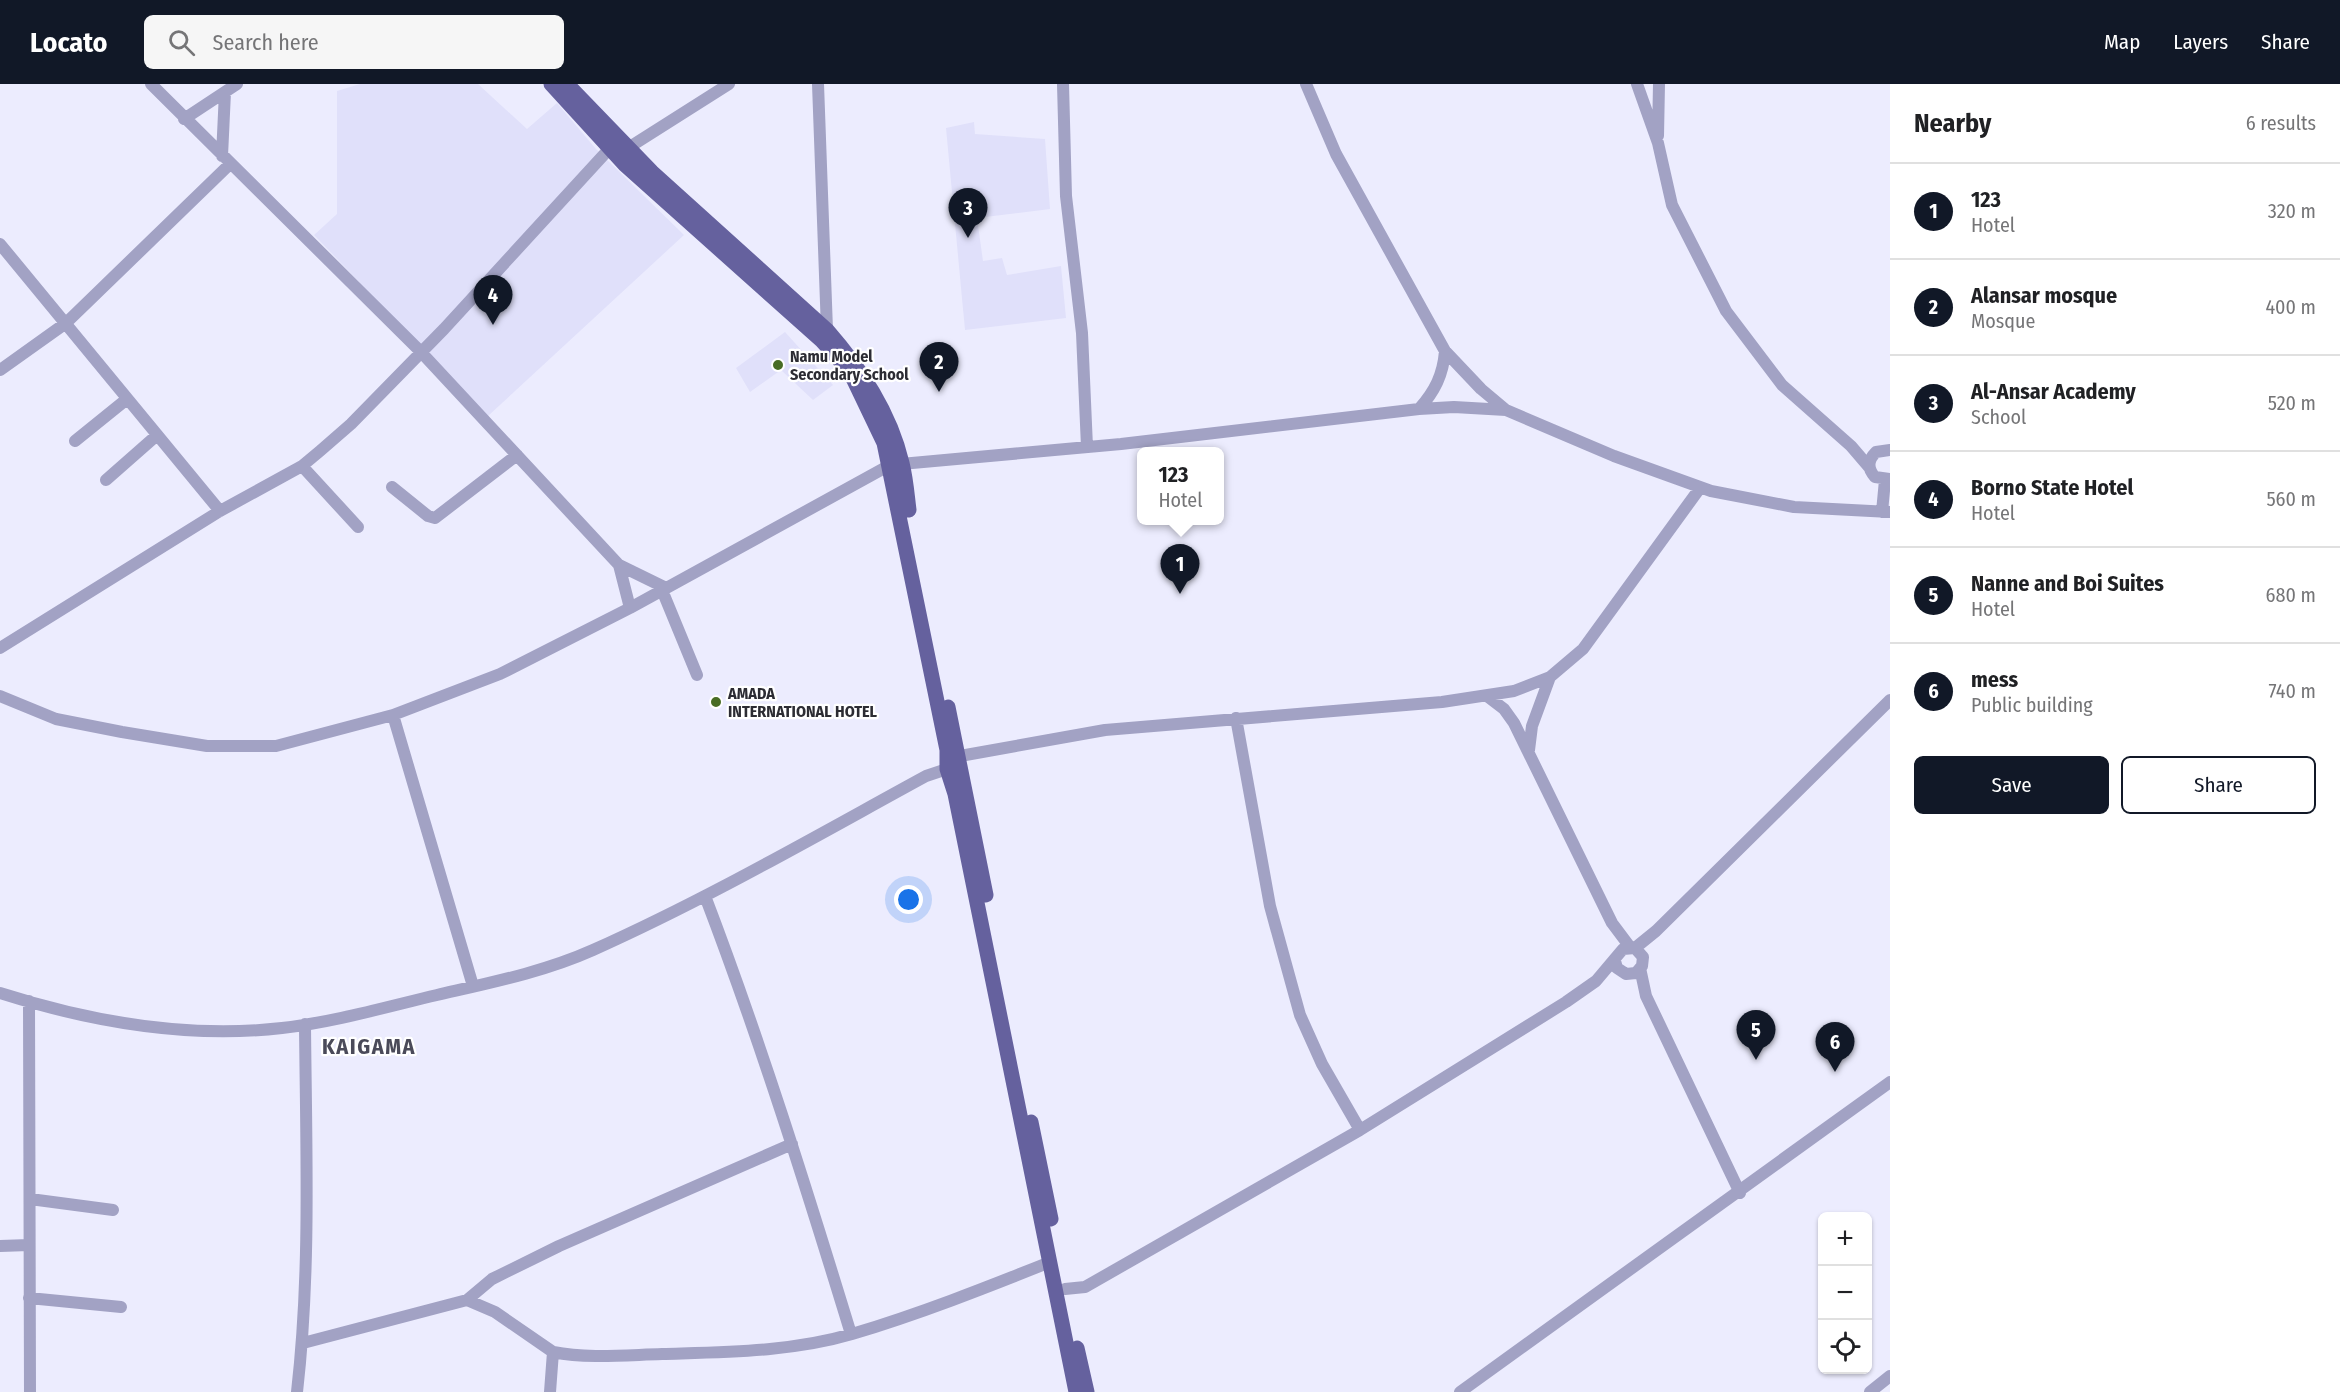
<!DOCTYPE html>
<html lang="en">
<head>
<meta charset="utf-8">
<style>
	:root { --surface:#fff; --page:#f6f6f6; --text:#202124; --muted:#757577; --line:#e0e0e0; --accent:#111827 }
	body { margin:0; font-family:"Fira Sans Condensed",sans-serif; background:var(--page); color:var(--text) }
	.controls { position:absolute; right:18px; bottom:18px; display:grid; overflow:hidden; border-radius:9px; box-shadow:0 2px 4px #0004 }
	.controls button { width:54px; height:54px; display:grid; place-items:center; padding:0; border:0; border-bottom:2px solid var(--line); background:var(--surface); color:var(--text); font:30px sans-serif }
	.you { position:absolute; left:909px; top:816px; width:21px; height:21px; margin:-15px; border:4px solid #fff; border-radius:50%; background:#1a73e8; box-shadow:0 0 0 9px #1a73e833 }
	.badge { display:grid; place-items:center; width:39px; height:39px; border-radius:50%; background:var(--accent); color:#fff; font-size:20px; font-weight:700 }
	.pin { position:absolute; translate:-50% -50px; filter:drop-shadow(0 2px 3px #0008) }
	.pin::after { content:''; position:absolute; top:32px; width:21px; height:18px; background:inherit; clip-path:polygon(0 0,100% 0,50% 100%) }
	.popup { position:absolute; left:1137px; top:363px; width:87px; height:78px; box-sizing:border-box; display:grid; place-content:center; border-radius:9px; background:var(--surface); filter:drop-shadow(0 2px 4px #0005); font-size:20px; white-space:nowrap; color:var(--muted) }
	.popup b { font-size:22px; color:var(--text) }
	.popup::after { content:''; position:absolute; left:50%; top:100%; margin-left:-12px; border:12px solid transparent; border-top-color:var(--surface) }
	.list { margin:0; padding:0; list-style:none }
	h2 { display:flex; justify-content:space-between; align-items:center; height:78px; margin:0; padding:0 24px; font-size:26px }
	h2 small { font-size:20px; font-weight:400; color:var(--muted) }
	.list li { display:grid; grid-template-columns:39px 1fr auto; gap:18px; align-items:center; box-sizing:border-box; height:96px; padding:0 24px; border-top:2px solid var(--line) }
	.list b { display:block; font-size:22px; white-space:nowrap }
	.list p { margin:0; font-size:20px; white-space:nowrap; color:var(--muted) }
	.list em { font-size:20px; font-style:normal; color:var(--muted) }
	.actions { display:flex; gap:12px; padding:18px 24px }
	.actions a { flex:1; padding:14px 0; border:2px solid var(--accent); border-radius:9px; text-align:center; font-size:21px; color:var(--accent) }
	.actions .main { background:var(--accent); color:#fff }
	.icon { flex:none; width:33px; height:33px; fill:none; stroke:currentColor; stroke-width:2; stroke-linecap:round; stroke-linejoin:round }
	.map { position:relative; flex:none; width:1890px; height:1308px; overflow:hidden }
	header { display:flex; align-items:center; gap:36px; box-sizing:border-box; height:84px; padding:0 30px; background:var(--accent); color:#fff }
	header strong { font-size:28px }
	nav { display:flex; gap:33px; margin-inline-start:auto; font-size:21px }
	.search { width:420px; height:54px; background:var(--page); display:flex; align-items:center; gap:15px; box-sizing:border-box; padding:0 21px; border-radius:9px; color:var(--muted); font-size:22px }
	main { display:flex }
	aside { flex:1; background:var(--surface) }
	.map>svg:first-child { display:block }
</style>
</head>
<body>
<header>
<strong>Locato</strong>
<div class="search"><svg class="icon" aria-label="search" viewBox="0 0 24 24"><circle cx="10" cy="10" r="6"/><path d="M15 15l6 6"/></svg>Search here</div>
<nav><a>Map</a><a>Layers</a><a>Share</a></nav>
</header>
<main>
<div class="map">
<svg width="1890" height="1308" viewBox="0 0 1890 1308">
	<rect width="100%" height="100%" fill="#ececfe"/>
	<path fill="#e0e0fa" d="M360,0h118l49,45 30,-26 39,46 88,86 -196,181 -174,-181 23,-21v-123z
		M974,38l1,12 70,5 5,70 -73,9 6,43 19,-3 5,17 54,-9 5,52 -101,12 -19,-202z
		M785,248l48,53 -20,15 -32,-30 -31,22 -14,-24z"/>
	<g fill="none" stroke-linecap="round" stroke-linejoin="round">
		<path stroke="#a2a2c4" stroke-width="12" d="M151,0l269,267 199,214 47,23
			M818,0l9,246
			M1063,0l3,112 16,137 5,114
			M1306,0l30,70 109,197 36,38 25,21 108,46 97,35 83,16 96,5
			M1637,0l21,59 14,62 54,106 56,74 69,61 18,21
			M184,35l53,-35
			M1658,52l1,-52
			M628,64l101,-64
			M222,72l3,-64
			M0,160l220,267
			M0,286l66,-47 164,-159
			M1419,325c16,-18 24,-34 26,-58
			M75,357l52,-42
			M1890,366l-14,2c-8,8 -9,16 -1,25l15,2
			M302,382l56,61
			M106,396l50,-44
			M392,403l36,29 7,2 82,-63
			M1882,428l3,-32
			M619,481l11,43
			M662,506l35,85
			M0,564l220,-137 82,-45 18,-15 31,-27 93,-95 166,-181
			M0,612l56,23 66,13 85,14h69l117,-31 107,-41 130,-66 260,-143 231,-21 298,-35 35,-2 52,3
			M1487,612l17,13 10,14 98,200 18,24
			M393,631l80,271
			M1236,634l34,188 30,109 22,49 38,66
			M1529,666l3,-24 18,-49
			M960,672l145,-26 337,-28 72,-11 36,-14 33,-28 117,-161
			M705,812c55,144 101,291 146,438
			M1635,864l21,-17 234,-231
			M1640,884l6,28 94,197
			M0,909c91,29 186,46 282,35 52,-6 104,-21 155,-33 52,-12 107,-23 156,-45 114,-51 223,-114 333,-174l21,-7
			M29,917l1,391
			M30,1115l83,11
			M0,1162l29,-1
			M1065,1205l20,-2 275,-157 206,-128 30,-21 27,-32 12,-1 8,9 -1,9 -6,7 -10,1 -9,-6 -2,-7
			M29,1214l92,9
			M467,1216l25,-21 67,-33 233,-102
			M303,1259l164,-43 28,12 58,40c35,7 73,3 109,2 63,-2 129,-2 190,-20 67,-20 133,-46 198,-72
			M297,1308c14,-122 9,-246 8,-368
			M550,1308l3,-40
			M1460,1308l430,-310
			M1870,1308l20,-16"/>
		<path stroke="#65619e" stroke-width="15" d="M551,0l74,81 197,176 28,31 34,71 63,307v19l8,25 121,598
			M567,0l85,88 175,158c34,39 63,82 75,133 4,16 5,31 7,47
			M948,623l38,188
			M1031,1038l20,97
			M1077,1264l10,44"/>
	</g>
	<g fill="#486c24" stroke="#fff" stroke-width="2">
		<circle cx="778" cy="281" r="6"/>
		<circle cx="716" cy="618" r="6"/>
	</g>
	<g text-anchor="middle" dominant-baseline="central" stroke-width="4.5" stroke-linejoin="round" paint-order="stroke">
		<g font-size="16" font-weight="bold" fill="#2c2c33" stroke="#fff" text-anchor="start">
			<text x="790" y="272">Namu Model<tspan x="790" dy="18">Secondary School</tspan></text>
			<text x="728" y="609">AMADA<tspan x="728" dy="18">INTERNATIONAL HOTEL</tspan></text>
		</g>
		<g font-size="22" font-weight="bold" letter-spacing="1.5" fill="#4a4a59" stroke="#fff">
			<text x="369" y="962">KAIGAMA</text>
		</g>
	</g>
</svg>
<div class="controls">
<button>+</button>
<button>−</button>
<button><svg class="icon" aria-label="locate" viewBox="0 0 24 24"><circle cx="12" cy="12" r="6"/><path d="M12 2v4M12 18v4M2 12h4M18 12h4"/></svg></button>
</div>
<div class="you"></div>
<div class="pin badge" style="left:1180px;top:510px">1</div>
<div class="popup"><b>123</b>Hotel</div>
<div class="pin badge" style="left:939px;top:308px">2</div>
<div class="pin badge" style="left:968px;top:154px">3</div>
<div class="pin badge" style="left:493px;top:241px">4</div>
<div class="pin badge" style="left:1756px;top:976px">5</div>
<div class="pin badge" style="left:1835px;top:988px">6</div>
</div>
<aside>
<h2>Nearby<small>6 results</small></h2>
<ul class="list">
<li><span class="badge">1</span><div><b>123</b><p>Hotel</p></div><em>320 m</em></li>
<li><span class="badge">2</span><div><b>Alansar mosque</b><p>Mosque</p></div><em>400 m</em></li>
<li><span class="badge">3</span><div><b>Al-Ansar Academy</b><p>School</p></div><em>520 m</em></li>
<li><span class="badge">4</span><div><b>Borno State Hotel</b><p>Hotel</p></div><em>560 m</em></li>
<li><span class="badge">5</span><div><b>Nanne and Boi Suites</b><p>Hotel</p></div><em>680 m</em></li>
<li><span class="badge">6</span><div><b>mess</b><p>Public building</p></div><em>740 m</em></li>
</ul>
<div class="actions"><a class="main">Save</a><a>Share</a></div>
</aside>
</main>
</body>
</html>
